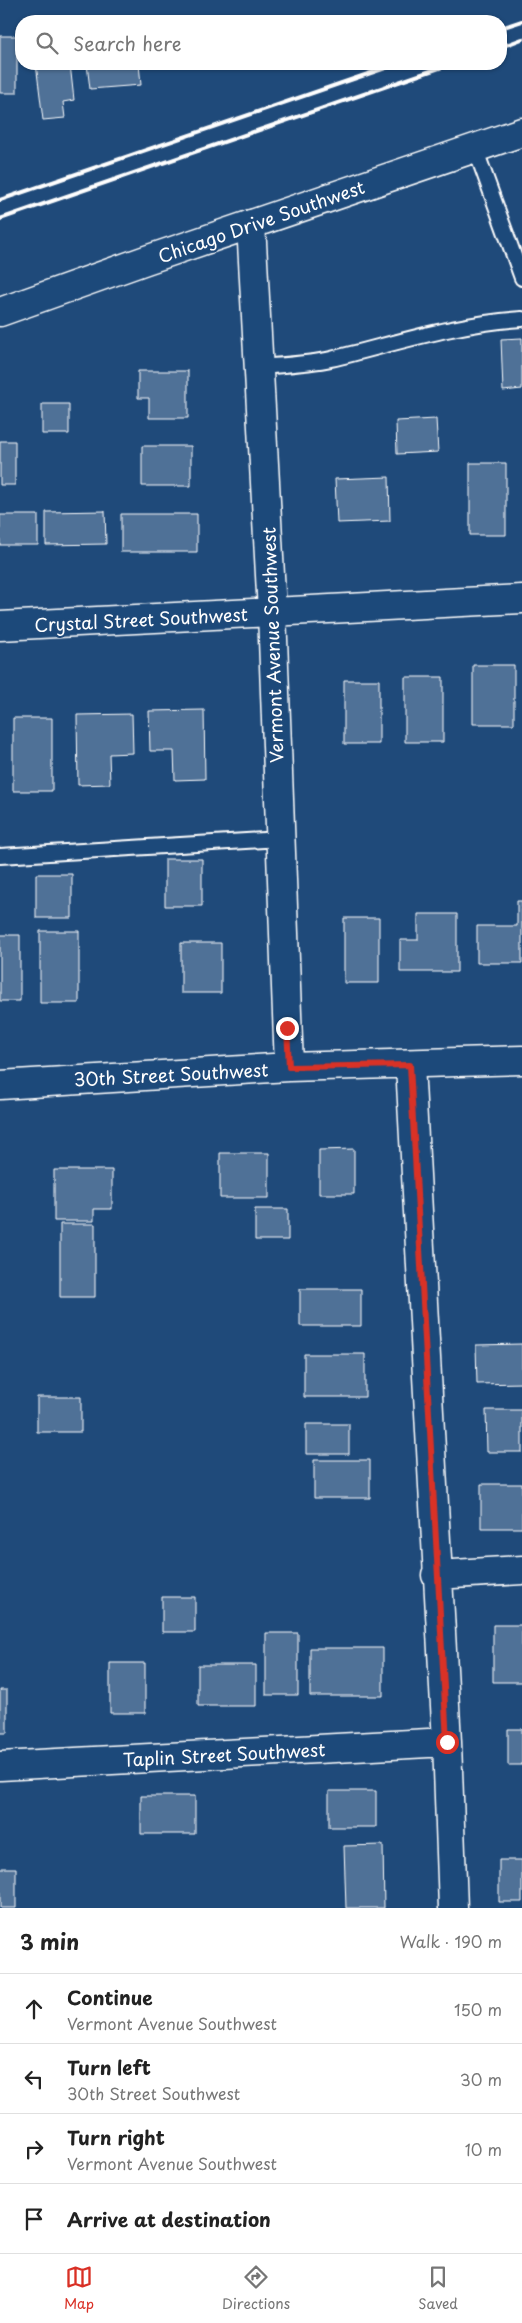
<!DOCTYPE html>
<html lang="en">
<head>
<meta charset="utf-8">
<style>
	:root { --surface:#fff; --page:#f2f2f2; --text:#222; --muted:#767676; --line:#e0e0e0; --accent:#d93025 }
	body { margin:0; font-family:"Playpen Sans",sans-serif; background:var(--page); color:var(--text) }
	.stop { position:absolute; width:15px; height:15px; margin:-11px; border:4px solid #d93025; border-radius:50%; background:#fff }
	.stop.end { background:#d93025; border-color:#fff; box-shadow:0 1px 5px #0008 }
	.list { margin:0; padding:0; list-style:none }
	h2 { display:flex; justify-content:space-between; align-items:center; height:65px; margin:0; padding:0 20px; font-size:21px }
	h2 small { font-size:16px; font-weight:400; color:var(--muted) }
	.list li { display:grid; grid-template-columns:32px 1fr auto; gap:15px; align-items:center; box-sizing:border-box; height:70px; padding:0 20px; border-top:1px solid var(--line) }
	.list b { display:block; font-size:19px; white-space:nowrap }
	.list p { margin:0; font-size:16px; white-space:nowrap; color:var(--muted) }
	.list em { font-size:16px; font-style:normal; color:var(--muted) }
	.icon { flex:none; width:28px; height:28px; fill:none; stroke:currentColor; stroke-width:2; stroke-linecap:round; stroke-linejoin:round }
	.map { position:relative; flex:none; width:522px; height:1908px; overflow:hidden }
	.search { position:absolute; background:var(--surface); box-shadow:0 1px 4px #0004; left:15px; right:15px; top:15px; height:55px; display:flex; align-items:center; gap:12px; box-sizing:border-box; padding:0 18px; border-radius:20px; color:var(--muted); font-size:19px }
	.sheet { height:345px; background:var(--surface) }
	nav { display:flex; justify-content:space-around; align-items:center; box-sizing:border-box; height:70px; border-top:1px solid var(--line); background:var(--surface); font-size:14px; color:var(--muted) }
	nav a { display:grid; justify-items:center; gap:2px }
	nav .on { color:var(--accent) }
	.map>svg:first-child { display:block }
</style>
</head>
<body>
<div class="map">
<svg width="522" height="1908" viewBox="0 0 522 1908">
	<rect width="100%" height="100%" fill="#1f4a7a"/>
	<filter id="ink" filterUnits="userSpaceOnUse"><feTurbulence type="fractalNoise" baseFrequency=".02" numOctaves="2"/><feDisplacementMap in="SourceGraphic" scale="10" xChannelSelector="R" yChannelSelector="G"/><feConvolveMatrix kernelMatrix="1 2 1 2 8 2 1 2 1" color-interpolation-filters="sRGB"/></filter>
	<g filter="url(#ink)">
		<path fill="#507197" stroke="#fff" d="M0,36h17v57h-17z
			M36,64h34l4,36 -11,2 2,16 -22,2z
			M87,64h52l2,21 -51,4z
			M522,338v51l-19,2 -2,-52z
			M138,371h50v47h-39v-20h-11z
			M42,404h27v30h-27z
			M436,419l2,33 -41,2 -1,-33z
			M0,441h15v44h-15z
			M142,446h49v40h-49z
			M470,463h36v72h-36z
			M389,477l1,44 -53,2 -2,-44z
			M105,511l1,33 -60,1v-33z
			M121,514h76v38h-76z
			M0,515h38v30h-38z
			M473,665h41v59h-41z
			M405,677h38v65h-38z
			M344,680h35v64h-35z
			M204,710l1,69 -30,1 -1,-29h-24l-1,-40z
			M132,714l1,39 -24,1 1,30 -32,1 -1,-70z
			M13,718h39v73h-39z
			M165,859h37v47h-37z
			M36,874h36v44h-36z
			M517,901h5v62h-45v-37h40z
			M418,914h39v58h-57v-32h18z
			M344,918h35v65h-35z
			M40,931h39v72h-39z
			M0,935h20v66h-20z
			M181,943h40v50h-40z
			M354,1149v45h-35v-44z
			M220,1153h49v45h-49z
			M54,1170h58v39h-18v12h-40z
			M255,1209h33v31h-33z
			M60,1224h35v73h-35z
			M300,1289h61v37h-61z
			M522,1344v39l-45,1 -1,-39z
			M304,1354h61v43h-61z
			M37,1397h44v35h-44z
			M486,1410h36v42h-35z
			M306,1424h43v30h-43z
			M314,1460h56v38h-56z
			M481,1484h41v44h-41z
			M162,1597h33v35h-33z
			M493,1625h29v57h-29z
			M266,1633h32v62h-32z
			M310,1648h73v48h-73z
			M110,1663h35v50h-35z
			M198,1665h58v41h-58z
			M0,1690h7v43h-7z
			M508,1729h14v36h-14z
			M329,1791h47v36h-47z
			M141,1796h54v38h-54z
			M383,1845l1,63h-38l-2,-62z
			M499,1860h23v42h-23z
			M0,1868h16v40h-16z"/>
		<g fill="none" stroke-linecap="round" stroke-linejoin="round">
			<defs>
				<path id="service" d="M475,148l47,130
					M259,367c23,-2 49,-3 72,-8 63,-15 125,-36 191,-40
					M0,856l280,-17"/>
				<path id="minor" d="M251,224l21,388 17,455
					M0,626l522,-27
					M410,1065l37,677 6,166
					M0,1085l289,-18 233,-7
					M436,1575l86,-5
					M0,1766l447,-24"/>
				<path id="primary" d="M0,312l146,-52 376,-128"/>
			</defs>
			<use href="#service" stroke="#fff" stroke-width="18"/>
			<use href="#minor" stroke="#fff" stroke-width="31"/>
			<use href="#primary" stroke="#fff" stroke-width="31"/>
			<use href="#service" stroke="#1f4a7a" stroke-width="14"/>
			<use href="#minor" stroke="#1f4a7a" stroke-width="28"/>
			<use href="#primary" stroke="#1f4a7a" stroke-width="28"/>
			<path stroke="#fff" stroke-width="4" d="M501,28l21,-7
				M501,47l21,-8
				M0,200l397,-136
				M0,219l451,-155"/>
		</g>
	</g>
	<g fill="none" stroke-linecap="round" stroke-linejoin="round" filter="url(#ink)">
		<path stroke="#d93025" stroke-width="6" d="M287,1028l2,39 121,-2 37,677"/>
	</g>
	<g text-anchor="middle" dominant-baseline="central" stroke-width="4" stroke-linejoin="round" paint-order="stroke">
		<g font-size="18" fill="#fff" stroke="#1f4a7a">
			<text transform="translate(261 221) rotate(-19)">Chicago Drive Southwest</text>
			<text transform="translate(141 619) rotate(-3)">Crystal Street Southwest</text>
			<text transform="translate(272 645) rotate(-92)">Vermont Avenue Southwest</text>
			<text transform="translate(171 1074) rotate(-3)">30th Street Southwest</text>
			<text transform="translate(224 1754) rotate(-3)">Taplin Street Southwest</text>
		</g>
	</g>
</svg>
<div class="stop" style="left:447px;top:1742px"></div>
<div class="stop end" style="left:287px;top:1028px"></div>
<div class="search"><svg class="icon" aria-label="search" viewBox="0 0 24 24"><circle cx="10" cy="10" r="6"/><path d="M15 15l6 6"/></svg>Search here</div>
</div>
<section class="sheet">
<h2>3 min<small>Walk · 190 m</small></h2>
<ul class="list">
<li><svg class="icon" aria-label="ahead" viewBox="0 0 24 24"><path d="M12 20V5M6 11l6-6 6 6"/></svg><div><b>Continue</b><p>Vermont Avenue Southwest</p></div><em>150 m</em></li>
<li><svg class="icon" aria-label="left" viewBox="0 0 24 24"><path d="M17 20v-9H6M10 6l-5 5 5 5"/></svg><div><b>Turn left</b><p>30th Street Southwest</p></div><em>30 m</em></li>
<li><svg class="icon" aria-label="right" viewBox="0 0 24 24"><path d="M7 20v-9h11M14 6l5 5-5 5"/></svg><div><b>Turn right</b><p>Vermont Avenue Southwest</p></div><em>10 m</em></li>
<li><svg class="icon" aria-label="arrive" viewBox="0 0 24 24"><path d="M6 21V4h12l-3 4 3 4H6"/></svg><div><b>Arrive at destination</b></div></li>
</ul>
</section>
<nav>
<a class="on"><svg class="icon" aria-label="map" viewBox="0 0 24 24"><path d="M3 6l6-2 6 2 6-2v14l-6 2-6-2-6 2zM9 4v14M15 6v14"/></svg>Map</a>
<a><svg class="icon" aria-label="directions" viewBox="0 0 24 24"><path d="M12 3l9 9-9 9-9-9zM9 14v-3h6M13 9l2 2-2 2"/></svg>Directions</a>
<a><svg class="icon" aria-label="saved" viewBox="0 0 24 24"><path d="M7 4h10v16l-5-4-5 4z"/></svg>Saved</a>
</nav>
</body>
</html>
